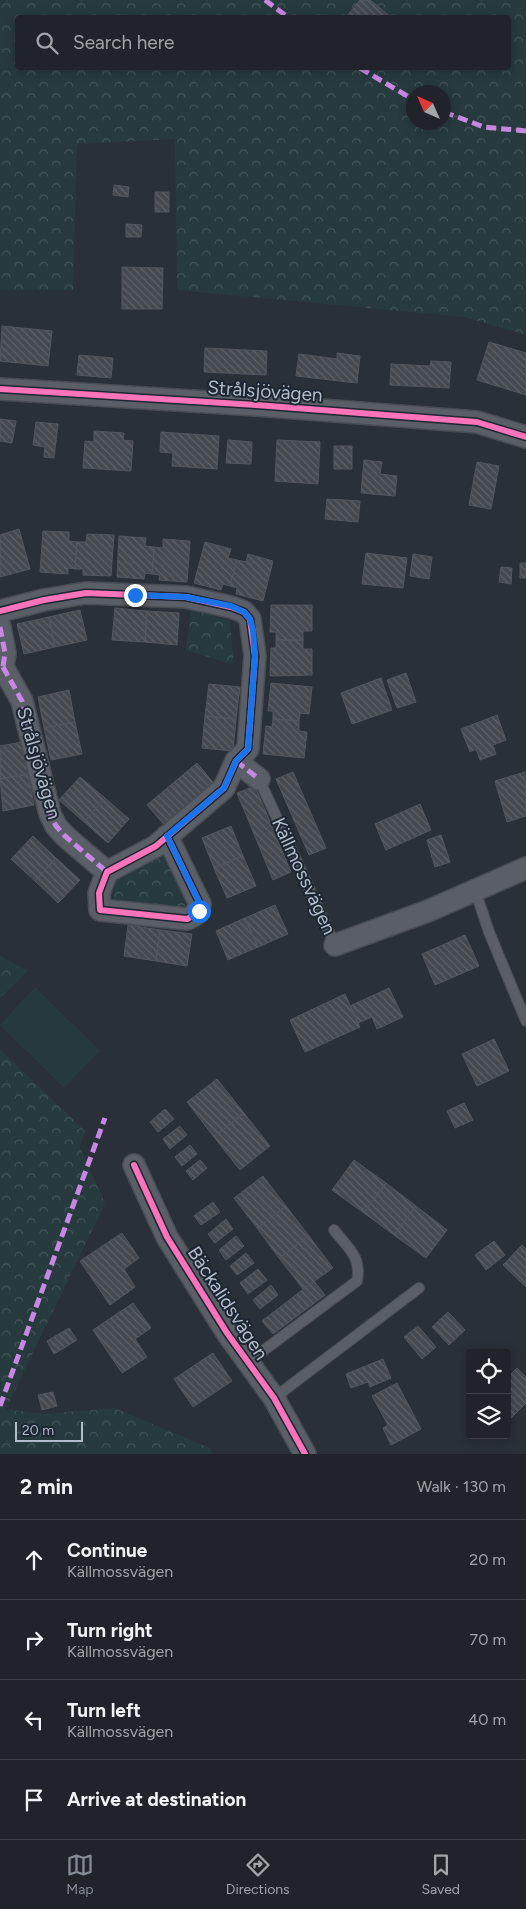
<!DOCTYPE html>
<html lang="en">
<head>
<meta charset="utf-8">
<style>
	:root { --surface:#20242a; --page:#282c32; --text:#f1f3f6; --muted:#a2a4a8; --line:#3d4147; --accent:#848b96 }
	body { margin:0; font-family:Figtree,sans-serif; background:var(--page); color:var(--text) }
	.controls { position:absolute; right:15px; bottom:15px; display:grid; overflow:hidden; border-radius:5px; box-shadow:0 2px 12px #0003 }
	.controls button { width:45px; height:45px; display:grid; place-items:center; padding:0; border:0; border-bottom:1px solid var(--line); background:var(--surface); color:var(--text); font:25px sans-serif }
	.compass { position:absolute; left:406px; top:85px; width:45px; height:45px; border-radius:50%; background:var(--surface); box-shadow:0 2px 12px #0003; rotate:315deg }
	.scale { position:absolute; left:15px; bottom:12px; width:68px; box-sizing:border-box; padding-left:5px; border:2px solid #b4bcc9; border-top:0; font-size:14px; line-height:18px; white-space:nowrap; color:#b4bcc9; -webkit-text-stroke:4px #1d2633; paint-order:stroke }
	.stop { position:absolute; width:15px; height:15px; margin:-11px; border:4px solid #1a73e8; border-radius:50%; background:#fff }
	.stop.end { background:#1a73e8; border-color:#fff; box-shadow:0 1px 5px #0008 }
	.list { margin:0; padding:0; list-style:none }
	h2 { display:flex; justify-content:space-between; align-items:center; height:65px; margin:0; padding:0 20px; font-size:21px }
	h2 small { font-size:16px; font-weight:400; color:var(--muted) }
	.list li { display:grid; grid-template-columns:32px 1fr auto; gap:15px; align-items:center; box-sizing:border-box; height:80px; padding:0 20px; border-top:1px solid var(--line) }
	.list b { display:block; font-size:19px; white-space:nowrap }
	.list p { margin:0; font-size:16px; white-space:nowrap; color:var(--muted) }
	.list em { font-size:16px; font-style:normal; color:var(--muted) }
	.icon { flex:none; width:28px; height:28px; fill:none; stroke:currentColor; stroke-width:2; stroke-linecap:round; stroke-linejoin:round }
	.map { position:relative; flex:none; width:526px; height:1454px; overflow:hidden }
	.search { position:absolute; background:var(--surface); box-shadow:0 2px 12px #0003; left:15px; right:15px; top:15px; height:55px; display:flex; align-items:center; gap:12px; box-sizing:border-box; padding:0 18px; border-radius:5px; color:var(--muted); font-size:19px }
	.sheet { height:385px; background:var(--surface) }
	nav { display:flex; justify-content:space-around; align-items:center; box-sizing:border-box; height:70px; border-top:1px solid var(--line); background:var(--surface); font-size:14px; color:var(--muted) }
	nav a { display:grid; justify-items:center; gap:2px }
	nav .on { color:var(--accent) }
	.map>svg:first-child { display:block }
</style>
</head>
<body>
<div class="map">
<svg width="526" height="1454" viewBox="0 0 526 1454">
	<defs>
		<pattern id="forest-crowns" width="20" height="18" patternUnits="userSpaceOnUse" patternTransform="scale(1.25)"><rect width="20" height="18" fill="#273a3e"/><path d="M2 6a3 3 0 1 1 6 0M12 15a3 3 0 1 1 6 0" fill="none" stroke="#445559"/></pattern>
		<pattern id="building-back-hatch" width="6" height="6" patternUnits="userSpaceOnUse" patternTransform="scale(1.25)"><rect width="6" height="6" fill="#444950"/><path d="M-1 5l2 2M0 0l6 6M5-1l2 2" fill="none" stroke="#5d6168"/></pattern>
	</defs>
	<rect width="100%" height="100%" fill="#2a3038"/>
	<path fill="url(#forest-crowns)" fill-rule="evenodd" d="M0,0h526v335l-62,-18 -287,-27 -2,-151 -98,5 -4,146h-73zM18,18h490v50h-490zM414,92h30v30h-30z
		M191,608l39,13 4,44 -48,-15z
		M162,855c12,7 24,38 23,52l-10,2 -61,-7 -1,-21z
		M0,956l28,15 -28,27z
		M0,1049l85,82 -5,16 25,56 -99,206 37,5 71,-6 96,40 2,6h-212z"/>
	<path fill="#273a3e" d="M35,987l65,64 -36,37 -64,-63z"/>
	<path fill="url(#building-back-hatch)" stroke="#52575f" d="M360,0h10l22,18h-42l-3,-2z
		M114,185l15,2 -1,10 -15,-2z
		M155,192h14v20h-14z
		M126,224l16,1 -1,12h-15z
		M122,267l41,1 -1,41h-40z
		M2,326l50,5 -4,35 -48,-5z
		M489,342l37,11v42l-49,-15z
		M205,348l62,3 -1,24 -62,-3z
		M337,353l23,3 -3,27 -61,-7 3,-22 38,5z
		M79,355l34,3 -2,20 -34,-3z
		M431,361l20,1 -2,26 -59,-3 1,-21 39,2z
		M0,419l16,2 -4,22 -12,-2z
		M36,422l22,2 -4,34 -10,-1 1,-10 -12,-2z
		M94,431l30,2 -1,7 10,1 -2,30 -48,-3 2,-27 9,1z
		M161,432l58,4 -2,33 -45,-3 1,-13 -13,-1z
		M228,440l24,2 -1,22 -25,-1z
		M277,440l43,2 -2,42 -43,-3z
		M334,446h18v23h-18z
		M364,460l18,2 -2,12 17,2 -2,20 -34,-3z
		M477,462l22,4 -8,43 -22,-4z
		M327,499l33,2 -2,21 -33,-3z
		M19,529l11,40 -30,8v-42z
		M43,531l26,1v9l8,1 -2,27 -7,-1v6l-28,-2z
		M87,534l27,1 -3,41 -28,-1v-6h-8l2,-27h9z
		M119,536l27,2 -1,8 9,1 -2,27 -7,-1 -1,6 -27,-2z
		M163,539l27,2 -3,41 -28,-2 1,-5 -8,-1 2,-27 9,1z
		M205,542l26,7 -3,9 9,2 -7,26 -7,-2 -2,6 -27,-7z
		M366,553l41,5 -4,30 -41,-4z
		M248,554l25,7 -10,40 -27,-7 1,-6 -7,-2 7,-26 9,2z
		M413,554l19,3 -3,22 -19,-3z
		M520,563h6v15h-6z
		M501,567l11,1 -1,16 -12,-2z
		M271,605h41v26h-9v9h-27v-8h-6z
		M115,608l32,3 -2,31 -33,-2z
		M80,610l7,30 -32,7 -6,-30z
		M147,611l32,2 -2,32 -32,-3z
		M49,617l6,30 -31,7 -7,-30z
		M276,640h27v9h9v26l-42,1 1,-28h5z
		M406,673l10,29 -19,6 -10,-28z
		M381,678l11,32 -40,14 -11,-31z
		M271,683l41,4 -3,27 -9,-1 -1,8 -26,-2v-8h-5z
		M209,684l31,3 -4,32 -31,-3z
		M69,690l6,32 -31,6 -6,-31z
		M497,715l9,25 -13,5 3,9 -16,6 -4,-11 -6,3 -9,-23z
		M205,716l31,3 -3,32 -31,-3z
		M273,719l26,2v10l8,1 -3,26 -41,-4 3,-28 6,1z
		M75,722l7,32 -31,6 -7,-32z
		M22,742l6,32 -28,5v-33z
		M197,763l20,24 -25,21 -20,-24z
		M293,772l33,76 -17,7 -33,-76z
		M525,772l1,44 -19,6 -12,-41z
		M28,774l6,31 -31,6 -3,-32z
		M80,777l25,21 -21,24 -25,-22z
		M172,784l20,24 -24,21 -21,-24z
		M255,786l36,86 -18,8 -36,-87z
		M105,798l24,21 -21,24 -24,-21z
		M420,804l11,26 -45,20 -11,-26z
		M231,826l12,30 -29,12 -12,-30z
		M441,835l9,27 -15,5 -8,-27z
		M33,836l23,22 -21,23 -24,-22z
		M243,856l13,30 -29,12 -13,-30z
		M56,858l24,22 -22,23 -23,-22z
		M275,905l13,29 -30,13 -13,-29z
		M245,918l13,29 -30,13 -12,-29z
		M128,925l32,5 -4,31 -32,-5z
		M160,930l32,4 -5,32 -31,-5z
		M465,935l14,31 -44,19 -13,-31z
		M389,988l14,29 -26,12 -5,-12 -14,6 -8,-17z
		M345,994l15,33 -55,25 -15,-32z
		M494,1039l15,32 -32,15 -15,-32z
		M217,1079l27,34 -30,24 -27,-35z
		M464,1103l9,17 -18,8 -8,-17z
		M165,1109l9,10 -16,13 -8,-10z
		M244,1113l26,33 -30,24 -26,-33z
		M180,1126l7,9 -17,14 -7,-10z
		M190,1145l7,9 -15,12 -7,-9z
		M200,1160l7,8 -14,12 -7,-9z
		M354,1160l32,23 -22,30 -32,-23z
		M263,1176l23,30 -29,22 -23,-30z
		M386,1183l30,23 -22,29 -30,-22z
		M213,1202l7,10 -19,13 -7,-9z
		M286,1206l23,30 -30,22 -22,-30z
		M416,1206l31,24 -21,28 -32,-23z
		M226,1219l7,10 -18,14 -7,-9z
		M122,1233l17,25 -15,11 11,18 -25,18 -30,-44z
		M236,1236l8,10 -18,14 -7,-10z
		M309,1236l24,32 -30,21 -24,-31z
		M494,1241l11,14 -19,15 -11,-15z
		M522,1245l4,4v38l-23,-22z
		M246,1253l8,10 -17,12 -7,-9z
		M258,1269l9,11 -19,14 -8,-11z
		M314,1281l11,14 -52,39 -11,-13z
		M271,1285l7,10 -18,14 -7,-9z
		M133,1303l18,25 -16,11 12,18 -25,16 -29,-43z
		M448,1312l17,18 -16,15 -17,-18z
		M418,1326l18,21 -14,12 -18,-22z
		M69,1328l8,12 -23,14 -7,-13z
		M213,1353l19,28 -39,26 -19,-28z
		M383,1359l8,19 -21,9 -2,-5 -17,6 -5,-14z
		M517,1368l9,9v26l-19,19v-44z
		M397,1383l24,46 -30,16 -8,-17 5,-3 -16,-29z
		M53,1392l4,14 -15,4 -4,-15z"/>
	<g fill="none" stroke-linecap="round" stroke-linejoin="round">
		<defs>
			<path id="service" d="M259,779l76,166
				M475,890l14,42 37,89
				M248,1362l109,-81c5,-24 -9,-33 -23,-51
				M274,1398l145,-110"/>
			<path id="minor" d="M0,389l256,16 221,17 49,15
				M0,611l44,-11 42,-7 100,4 45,10 13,5 6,7 5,37 -7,93 -12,12 -12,27 -68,58 -49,26 -8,21 1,17 87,9 8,-4 5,-11 -33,-68
				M0,627l5,26 -2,14h-3
				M3,667l19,34 28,113 6,12 9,10 42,36
				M236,761l23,18
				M335,945l93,-34 98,-43
				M134,1165l33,72 60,96 47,65 31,56"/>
		</defs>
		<use href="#service" stroke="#484c53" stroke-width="12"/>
		<use href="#minor" stroke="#484c53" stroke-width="24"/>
		<use href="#service" stroke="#5a5e66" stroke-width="10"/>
		<use href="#minor" stroke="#5a5e66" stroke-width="21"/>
		<path stroke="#c787e3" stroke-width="5" stroke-dasharray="10 5" stroke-linecap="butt" d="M265,0l24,18
			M360,68l54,32
			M444,112l40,15 42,4
			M0,627l5,26 -2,14h-3
			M3,667l19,34 28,113 6,12 9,10 42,36
			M236,761l23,18
			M0,1406l105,-288"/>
		<defs>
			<path id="cycleway" d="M0,389l256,16 221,17 49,15
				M0,611l44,-11 42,-7 100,4 45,10 13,5 6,7 5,37 -7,93 -12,12 -12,27 -68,58 -49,26 -8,21 1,17 87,9 8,-4 5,-11 -33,-68
				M134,1165l33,72 60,96 47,65 31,56"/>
		</defs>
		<use href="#cycleway" stroke="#1d2633" stroke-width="9"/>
		<use href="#cycleway" stroke="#fb73b8" stroke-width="6"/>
	</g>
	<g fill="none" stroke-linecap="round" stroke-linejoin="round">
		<path stroke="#1a73e8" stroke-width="6" d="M135,595l51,2 45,9 13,6 6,7 3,11 2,26 -7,93 -12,12 -12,27 -57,48 33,68 -1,7"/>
	</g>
	<g text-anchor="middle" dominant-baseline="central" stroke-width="4" stroke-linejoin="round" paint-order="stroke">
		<g font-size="19" fill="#b4bcc9" stroke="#1d2633">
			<text transform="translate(265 391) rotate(4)">Strålsjövägen</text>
			<text transform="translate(39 763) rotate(74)">Strålsjövägen</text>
			<text transform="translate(304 876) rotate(65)">Källmossvägen</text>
			<text transform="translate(228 1303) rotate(57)">Bäckalidsvägen</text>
		</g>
	</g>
</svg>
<div class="controls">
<button><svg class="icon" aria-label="locate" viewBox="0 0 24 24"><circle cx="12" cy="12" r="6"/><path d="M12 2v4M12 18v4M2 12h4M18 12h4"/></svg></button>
<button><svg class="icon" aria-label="layers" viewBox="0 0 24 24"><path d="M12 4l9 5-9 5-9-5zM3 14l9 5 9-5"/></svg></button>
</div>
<svg class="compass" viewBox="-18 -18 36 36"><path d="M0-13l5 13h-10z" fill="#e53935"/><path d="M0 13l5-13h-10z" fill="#a2a4a8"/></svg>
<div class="scale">20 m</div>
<div class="stop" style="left:199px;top:911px"></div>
<div class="stop end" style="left:135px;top:595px"></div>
<div class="search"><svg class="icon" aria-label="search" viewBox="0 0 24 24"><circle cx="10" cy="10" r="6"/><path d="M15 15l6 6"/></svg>Search here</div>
</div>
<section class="sheet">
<h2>2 min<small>Walk · 130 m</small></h2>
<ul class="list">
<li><svg class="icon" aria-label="ahead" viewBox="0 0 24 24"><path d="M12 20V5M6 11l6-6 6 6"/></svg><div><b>Continue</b><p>Källmossvägen</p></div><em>20 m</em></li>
<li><svg class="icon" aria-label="right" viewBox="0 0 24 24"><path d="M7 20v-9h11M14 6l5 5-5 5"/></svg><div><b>Turn right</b><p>Källmossvägen</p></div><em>70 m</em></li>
<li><svg class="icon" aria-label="left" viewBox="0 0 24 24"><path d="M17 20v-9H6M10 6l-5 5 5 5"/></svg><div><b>Turn left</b><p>Källmossvägen</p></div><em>40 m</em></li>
<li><svg class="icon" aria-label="arrive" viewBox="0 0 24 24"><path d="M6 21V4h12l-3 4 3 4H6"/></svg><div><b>Arrive at destination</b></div></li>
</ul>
</section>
<nav>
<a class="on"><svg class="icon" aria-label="map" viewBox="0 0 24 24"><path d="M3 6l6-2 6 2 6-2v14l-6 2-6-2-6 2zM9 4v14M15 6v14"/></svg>Map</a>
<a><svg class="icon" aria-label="directions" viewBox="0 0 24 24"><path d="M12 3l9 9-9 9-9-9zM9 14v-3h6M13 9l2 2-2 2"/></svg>Directions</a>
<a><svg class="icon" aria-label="saved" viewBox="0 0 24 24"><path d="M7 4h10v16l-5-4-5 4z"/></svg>Saved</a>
</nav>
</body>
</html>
